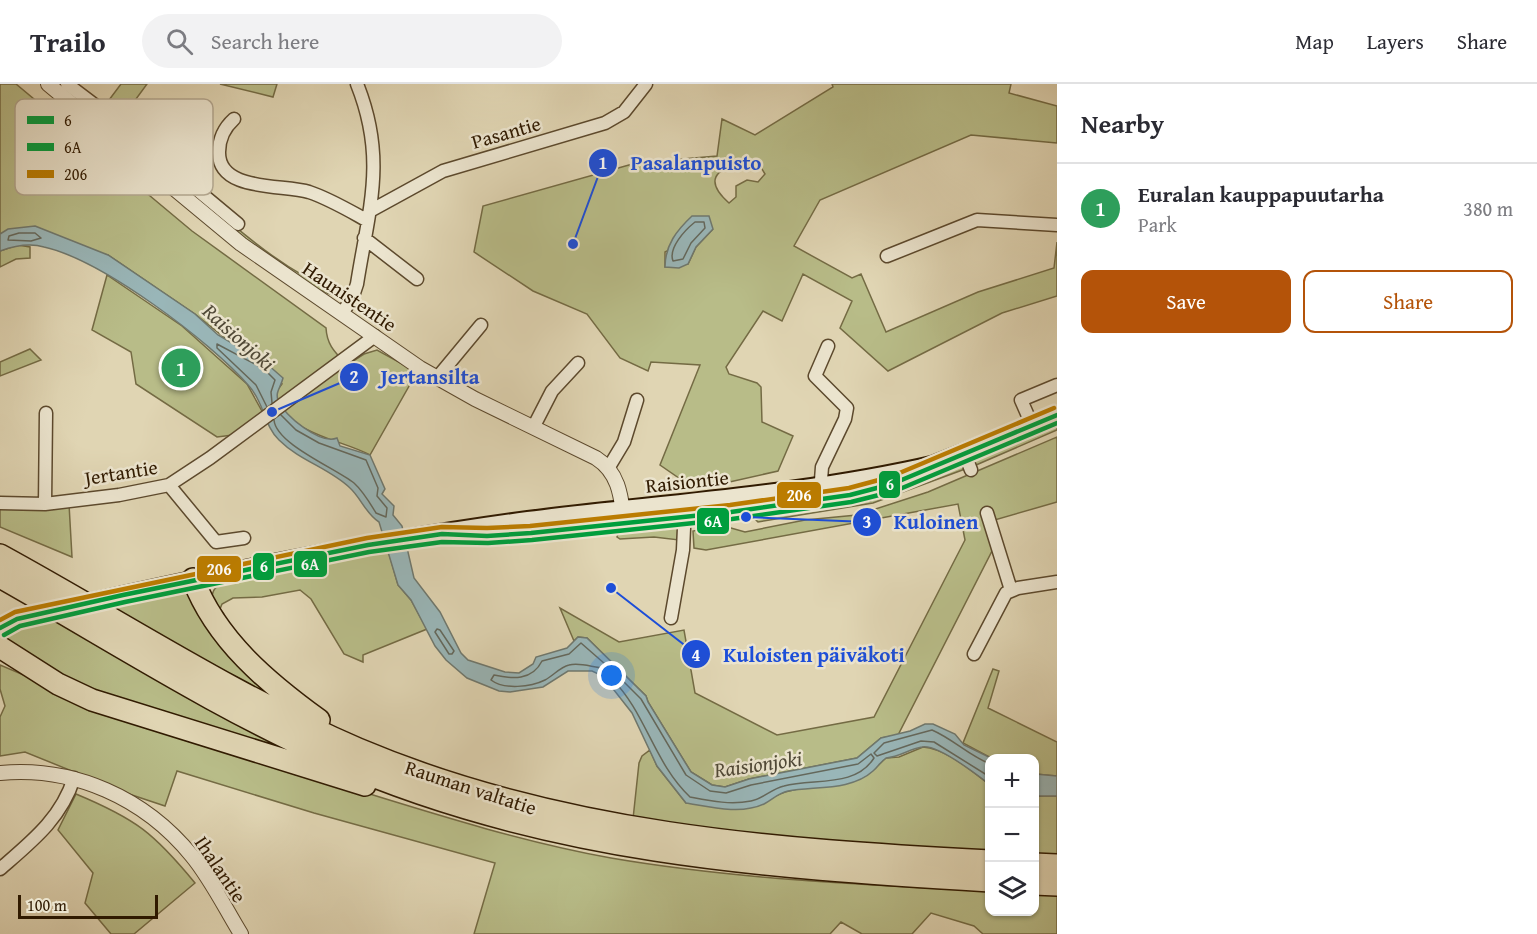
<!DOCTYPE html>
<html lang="en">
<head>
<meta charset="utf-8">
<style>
	:root { --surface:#fff; --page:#f2f2f3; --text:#2b2b33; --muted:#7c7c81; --line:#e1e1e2; --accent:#b45309 }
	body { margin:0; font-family:"Gentium Book Plus",serif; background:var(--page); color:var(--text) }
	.controls { position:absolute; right:18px; bottom:18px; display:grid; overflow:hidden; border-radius:12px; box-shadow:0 2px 4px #0004 }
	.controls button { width:54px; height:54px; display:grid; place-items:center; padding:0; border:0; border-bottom:2px solid var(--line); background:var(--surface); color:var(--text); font:30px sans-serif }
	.scale { position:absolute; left:18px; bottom:15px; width:140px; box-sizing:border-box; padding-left:6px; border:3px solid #301a00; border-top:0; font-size:16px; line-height:21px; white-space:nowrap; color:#301a00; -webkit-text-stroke:4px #ebe4ce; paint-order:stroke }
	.you { position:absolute; left:612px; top:592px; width:21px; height:21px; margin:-15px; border:4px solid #fff; border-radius:50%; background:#1a73e8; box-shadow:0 0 0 9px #1a73e833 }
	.badge { display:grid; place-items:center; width:39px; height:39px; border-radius:50%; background:var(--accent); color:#fff; font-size:20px; font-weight:700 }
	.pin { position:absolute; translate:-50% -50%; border:3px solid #fff; box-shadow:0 2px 6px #0006 }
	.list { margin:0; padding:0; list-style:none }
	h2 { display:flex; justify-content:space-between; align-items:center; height:78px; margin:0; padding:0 24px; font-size:26px }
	h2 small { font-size:20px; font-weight:400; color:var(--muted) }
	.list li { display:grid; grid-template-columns:39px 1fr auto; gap:18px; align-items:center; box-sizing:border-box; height:90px; padding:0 24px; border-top:2px solid var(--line) }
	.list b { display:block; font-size:22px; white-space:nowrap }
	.list p { margin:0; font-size:20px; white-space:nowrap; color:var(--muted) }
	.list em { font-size:20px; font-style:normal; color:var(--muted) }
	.actions { display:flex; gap:12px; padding:18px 24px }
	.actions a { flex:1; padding:14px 0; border:2px solid var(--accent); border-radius:12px; text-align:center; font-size:21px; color:var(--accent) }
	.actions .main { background:var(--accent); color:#fff }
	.icon { flex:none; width:33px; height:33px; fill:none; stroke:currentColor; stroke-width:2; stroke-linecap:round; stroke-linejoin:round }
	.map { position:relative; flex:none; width:1057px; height:850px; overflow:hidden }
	header { display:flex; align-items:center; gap:36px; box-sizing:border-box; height:84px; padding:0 30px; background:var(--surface); border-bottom:2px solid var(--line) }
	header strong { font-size:28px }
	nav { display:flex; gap:33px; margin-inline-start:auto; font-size:21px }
	.search { width:420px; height:54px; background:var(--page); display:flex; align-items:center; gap:15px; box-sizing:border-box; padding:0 21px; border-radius:33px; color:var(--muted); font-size:22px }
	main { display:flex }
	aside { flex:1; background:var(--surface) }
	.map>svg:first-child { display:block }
</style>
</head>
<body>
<header>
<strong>Trailo</strong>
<div class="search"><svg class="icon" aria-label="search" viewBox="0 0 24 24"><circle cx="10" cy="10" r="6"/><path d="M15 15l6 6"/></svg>Search here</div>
<nav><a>Map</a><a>Layers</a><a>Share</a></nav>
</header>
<main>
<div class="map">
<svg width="1057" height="850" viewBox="0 0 1057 850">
	<rect width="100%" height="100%" fill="#e0d5b3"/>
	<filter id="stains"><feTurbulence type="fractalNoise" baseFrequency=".00333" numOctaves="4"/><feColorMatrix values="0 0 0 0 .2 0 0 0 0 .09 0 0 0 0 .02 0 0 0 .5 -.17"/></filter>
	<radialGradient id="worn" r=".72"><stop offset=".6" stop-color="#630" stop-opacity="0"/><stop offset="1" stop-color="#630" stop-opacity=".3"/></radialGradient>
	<path fill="#b8bc88" stroke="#746b44" stroke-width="1.5" fill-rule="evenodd" d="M0,0h16l176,147 134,97c1,18 10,25 21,37l17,-11 13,-4 40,22 -47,83c-29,-16 -87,-21 -94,-63l6,-8 -87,-70 -87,-59 -108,-21z
		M121,0h26l-22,30 -19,-10z
		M220,0h57l-4,13z
		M832,0h179l-2,9 48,13v37l-86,-8 -151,65 -26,46 58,32 9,-4 25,58 92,-40 76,-24 3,-26v54l-55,17 -114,58 -48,-43 12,-27 -49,-27 -21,47 -19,-10 -37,56 3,7 28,9 4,4 1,35 31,14 -15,35 -53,12 -36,2 -29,-20 40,-100 -49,-3 -3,9 -28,-13 -33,-44 -54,-23 -59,-39 9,-46 153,-43 81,-7 5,-37 33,16 78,-48zM741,77h16l8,13 -7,8 -11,-2 -11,6v11l-7,6c-25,-22 -14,-33 12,-42zM713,145l-17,18 -8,17 -23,3v-15z
		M146,59c58,56 119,120 194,151v2c-40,-1 -163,-113 -198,-143v-6z
		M18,161l12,2v11l-14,1 -16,8v-16z
		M107,191l75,51 65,58 16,29 -30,22 -16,2 -81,-53 -5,-32 -39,-22z
		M30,265l11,11 -41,16v-14z
		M1057,338v8l-81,35 -2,-2v-6z
		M1057,353v65l-66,19 2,28 -95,186 -17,3 -24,20 -108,21 -24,8 -13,-2 -21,-13 -43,-70 -2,-6 -59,-58 -9,-1 -4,4 -14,-33 59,34 65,-12 11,63 82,42 97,-18 91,-177 -7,-36 -252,46 -12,-2 -1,-17 21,-4v3h7v-3l3,-1 21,6 60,-12 52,-5 71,-23z
		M961,378l4,7 -92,34 -115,19 -2,-2 7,-5 30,-8 79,-13z
		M69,420l3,53 -72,-30v-20z
		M677,444l2,1v11l-25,-3 -34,2 -3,-2 1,-3z
		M388,466l10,35 13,15 16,29 -64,26v7l-19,-8 -33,-55 -11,-9 -38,7 -29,1 -11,6 -2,5 4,5 -11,-7c-4,-17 3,-23 19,-28z
		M187,506l104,117 -184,-100z
		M54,534l118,69 158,81 -248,-78 -82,-50v-4l19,-9z
		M0,581c108,47 221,83 334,118 91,28 183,58 277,75 123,21 254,27 378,33l1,21h44l1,-19 22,1v40h-74l-9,-8 -43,-13 -19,21h-50l-21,-12 -11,12h-356l21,-71 -181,-50 -137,-42 -12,35 -39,-13 -101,-41 -25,4v-39l5,-11 -5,-17z
		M993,585l6,2 -11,37 69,34v34l-22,-2 -1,-16h-43l-28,-15z
		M923,663c24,2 47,23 66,37v68l-188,-13 -168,-20 6,-56 3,-7 8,-6 7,16 29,37 84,-5 15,-6 87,-21 14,-13 13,-1z
		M76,710c60,25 78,39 119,89l-61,51h-23l-26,-31 8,-30 -35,-43z
		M1034,712h23v59l-22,-1z"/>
	<path fill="#99b6b8" stroke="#6f786e" stroke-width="1.5" d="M692,132h17l4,13 -17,18 -8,17 -9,4 -14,-1c0,-22 12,-37 27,-51z
		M35,142l73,29 87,59 23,21 49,29 16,14c-2,9 -8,14 -5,22 6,16 43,45 59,38l3,8 30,9 15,34 -3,5 12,12 -1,9 9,11 12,52 26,34 21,41 7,7 37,12 14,1 14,-9 3,-7 31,-9 11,-11 9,1 59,58 2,6 43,70 21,13 13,2 24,-8 108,-21 24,-20 29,-7 15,-7h8l22,10 9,11 27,13 -2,26c-13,-10 -51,-40 -67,-37 -13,2 -22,10 -36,11 -6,4 -8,9 -13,13 -22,20 -58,15 -85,20 -10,2 -16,9 -24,13 -23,11 -54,3 -78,-1l-29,-37 -25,-53 -29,-37 -11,-5h-24l-25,16 -33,5 -11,-1 -32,-13 -21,-18 -11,-14 -24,-46 -13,-15 -19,-63c-13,-8 -18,-24 -29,-34 -21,-20 -50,-27 -71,-48 -15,-14 -15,-38 -30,-54 -39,-45 -147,-126 -205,-139 -14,-4 -30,-1 -44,4v-17l8,-5z
		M1035,690l22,2v20h-22z"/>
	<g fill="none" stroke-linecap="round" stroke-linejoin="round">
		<path stroke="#64685c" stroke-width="1.5" d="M695,138h9l1,6 -14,15 -8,16 -10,2c-5,-13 12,-31 22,-39z
			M19,149h16l6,5 -10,3 -23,-1 1,-4z
			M267,323l-11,-22 -39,-37v-4l47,25 11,11 -4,12 1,11
			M274,336c2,24 61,48 80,63 9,8 16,20 22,30l10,4 1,-9 -10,-12 1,-8 -12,-28 -47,-17 -23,-13 -15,-15
			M437,545l3,1 14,21 -2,3h-3l-14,-22z
			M581,559l24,21v4c-11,0 -24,-6 -36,-3 -9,2 -16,11 -24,15 -14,7 -41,10 -54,0l3,-5c18,4 38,6 48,-14l27,-7z
			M612,590h4l25,25 45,76 24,16 16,2 25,-8 107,-21 13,-10 3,4c-19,30 -60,20 -90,28 -13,3 -21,13 -33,15 -21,4 -40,0 -61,-4 -36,-34 -44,-84 -78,-118z
			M990,680c-22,-9 -37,-25 -58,-34l-48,13 -10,10 3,3 44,-15 13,1 56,35"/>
		<defs>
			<path id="minor" d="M67,0l37,28 47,28 33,39 54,45
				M234,35c-10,9 -15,20 -15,33 -1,40 64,32 90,40 21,7 39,18 59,29
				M370,127l73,-40 162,-48 19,-11 22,-28
				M364,154l53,41
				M887,172l90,-36 80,5
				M342,229l10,-14 5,-15c12,-76 30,-125 0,-200
				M437,294l44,-53
				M1032,341l-11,-25 36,-15
				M534,342l18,-35 26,-28
				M964,368l7,18
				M609,383l15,-25 13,-42
				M169,401l47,57 28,-4
				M820,409l2,-26 23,-48 2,-11 -32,-32 13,-30
				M0,419l45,1 74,-9 50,-10 41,-27 165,-122
				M45,420l1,-91
				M987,429l24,77
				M671,534l12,-68 2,-44
				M974,570l32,-61 12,-5 39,-6
				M0,785c31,-27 61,-50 74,-91"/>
			<path id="tertiary" d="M48,0l193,160 179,124 55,31 121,59c22,14 25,36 28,62
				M0,689c74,-7 145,25 192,83 19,23 33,52 49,78"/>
			<path id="secondary" d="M927,383l130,-52
				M485,452l336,-36 46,-8 31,-11
				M123,511c134,-30 269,-57 405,-75 136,-17 273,-25 408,-56
				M0,544l17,-9"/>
			<path id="motorway" d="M0,471c119,65 233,140 358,194 201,85 416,101 632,112
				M0,493c110,62 218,132 334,183 212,93 427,107 656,121
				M193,495c23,61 75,104 126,141
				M0,563l58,37 34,16 273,85
				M1034,780l23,1
				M1034,800l23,1"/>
		</defs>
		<use href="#minor" stroke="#5c492d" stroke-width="15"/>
		<use href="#tertiary" stroke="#5c492d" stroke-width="16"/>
		<use href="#secondary" stroke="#301a00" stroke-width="20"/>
		<use href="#motorway" stroke="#301a00" stroke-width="24"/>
		<use href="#minor" stroke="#ebe4ce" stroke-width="12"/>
		<use href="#tertiary" stroke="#ebe4ce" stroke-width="14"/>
		<use href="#secondary" stroke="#ebe4ce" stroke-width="16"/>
		<use href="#motorway" stroke="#e0d5b3" stroke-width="21"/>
		<defs>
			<path id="secondary-bridge" d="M17,535l106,-24"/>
		</defs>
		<use href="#secondary-bridge" stroke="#301a00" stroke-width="20" stroke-linecap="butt"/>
		<use href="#secondary-bridge" stroke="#ebe4ce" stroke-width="16"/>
		<defs>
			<path id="bus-1" d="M0,544l17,-9 106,-24 245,-50 74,-11 45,2 44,-3 200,-21 119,-17 42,-11 165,-69"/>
			<path id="bus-2" d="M4,551l16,-9 105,-24 244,-50 73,-10 46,1 44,-3 200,-21 119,-17 44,-11 162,-68"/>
			<path id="bus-3" d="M0,536l15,-8 352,-74 75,-11 45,1 43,-2 200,-21 119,-17 41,-11 164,-69"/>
		</defs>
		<use href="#bus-1" stroke="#ebe4ce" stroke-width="9"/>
		<use href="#bus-2" stroke="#ebe4ce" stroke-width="9"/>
		<use href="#bus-3" stroke="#ebe4ce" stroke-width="9"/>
		<use href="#bus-1" stroke="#009e3d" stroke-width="4.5"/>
		<use href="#bus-2" stroke="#009e3d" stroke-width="4.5"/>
		<use href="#bus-3" stroke="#bb7c00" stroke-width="4.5"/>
	</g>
	<g text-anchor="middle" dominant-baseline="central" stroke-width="5" stroke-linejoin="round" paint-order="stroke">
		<g font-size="20" fill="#301a00" stroke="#ebe4ce">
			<text transform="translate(506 48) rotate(-16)">Pasantie</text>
			<text transform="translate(350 212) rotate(34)">Haunistentie</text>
			<text transform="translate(121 388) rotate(-9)">Jertantie</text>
			<text transform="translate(687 397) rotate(-6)">Raisiontie</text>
			<text transform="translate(471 703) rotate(18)">Rauman valtatie</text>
			<text transform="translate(221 785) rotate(56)">Ihalantie</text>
		</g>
		<g font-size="21" font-style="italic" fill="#504937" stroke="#ebe4ce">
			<text transform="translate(239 253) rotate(42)">Raisionjoki</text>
			<text transform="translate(758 680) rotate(-8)">Raisionjoki</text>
		</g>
	</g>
	<rect x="15" y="15" width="198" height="96" rx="9" fill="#ebe4ce" stroke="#b3a790" stroke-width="1.5"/>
	<rect x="27" y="32" width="27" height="8" fill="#009e3d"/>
	<rect x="27" y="59" width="27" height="8" fill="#009e3d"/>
	<rect x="27" y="86" width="27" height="8" fill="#bb7c00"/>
	<g font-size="16" fill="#301a00">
		<text x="64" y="42">6</text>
		<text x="64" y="69">6A</text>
		<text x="64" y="96">206</text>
	</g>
	<path fill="none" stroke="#1d4ed8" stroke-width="2" d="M573 160L603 79M272 328L354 293M746 433L867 438M611 504L696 570"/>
	<g fill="#1d4ed8" stroke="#ebe4ce" stroke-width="2">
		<circle cx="573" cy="160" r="6"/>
		<circle cx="272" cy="328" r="6"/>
		<circle cx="746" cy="433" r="6"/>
		<circle cx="611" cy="504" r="6"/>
		<circle cx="603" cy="79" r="15"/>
		<circle cx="354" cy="293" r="15"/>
		<circle cx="867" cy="438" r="15"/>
		<circle cx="696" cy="570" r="15"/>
	</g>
	<g font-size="18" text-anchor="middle" font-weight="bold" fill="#fff">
		<text x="603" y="85">1</text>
		<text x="354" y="299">2</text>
		<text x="867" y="444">3</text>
		<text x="696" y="577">4</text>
	</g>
	<g font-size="21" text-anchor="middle" font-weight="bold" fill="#1d4ed8" stroke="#ebe4ce" stroke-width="5" stroke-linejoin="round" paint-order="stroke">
		<text x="696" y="86">Pasalanpuisto</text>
		<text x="430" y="300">Jertansilta</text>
		<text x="936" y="445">Kuloinen</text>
		<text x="814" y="578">Kuloisten päiväkoti</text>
	</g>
	<g stroke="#ebe4ce" stroke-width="2">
		<rect x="878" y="386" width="23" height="29" rx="6" fill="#009e3d"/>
		<rect x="776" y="397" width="46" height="28" rx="6" fill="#bb7c00"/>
		<rect x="696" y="423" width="34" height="28" rx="6" fill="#009e3d"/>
		<rect x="293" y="466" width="35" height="28" rx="6" fill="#009e3d"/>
		<rect x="252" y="468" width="23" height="29" rx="6" fill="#009e3d"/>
		<rect x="196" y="471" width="46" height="28" rx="6" fill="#bb7c00"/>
	</g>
	<g font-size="16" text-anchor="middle" font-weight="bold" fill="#fff">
		<text x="890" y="406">6</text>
		<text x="799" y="417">206</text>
		<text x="713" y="443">6A</text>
		<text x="310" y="486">6A</text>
		<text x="264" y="488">6</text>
		<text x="219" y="491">206</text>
	</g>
	<rect width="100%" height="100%" filter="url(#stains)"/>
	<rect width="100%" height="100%" fill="url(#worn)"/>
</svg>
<div class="controls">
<button>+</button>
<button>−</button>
<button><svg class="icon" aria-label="layers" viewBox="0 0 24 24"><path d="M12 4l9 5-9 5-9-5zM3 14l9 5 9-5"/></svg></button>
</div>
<div class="scale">100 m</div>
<div class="you"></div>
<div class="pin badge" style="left:181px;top:284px;background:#2e9e5b">1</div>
</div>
<aside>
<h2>Nearby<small></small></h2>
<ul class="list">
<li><span class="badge" style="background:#2e9e5b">1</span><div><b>Euralan kauppapuutarha</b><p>Park</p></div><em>380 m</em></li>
</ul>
<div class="actions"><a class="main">Save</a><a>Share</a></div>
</aside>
</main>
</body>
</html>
